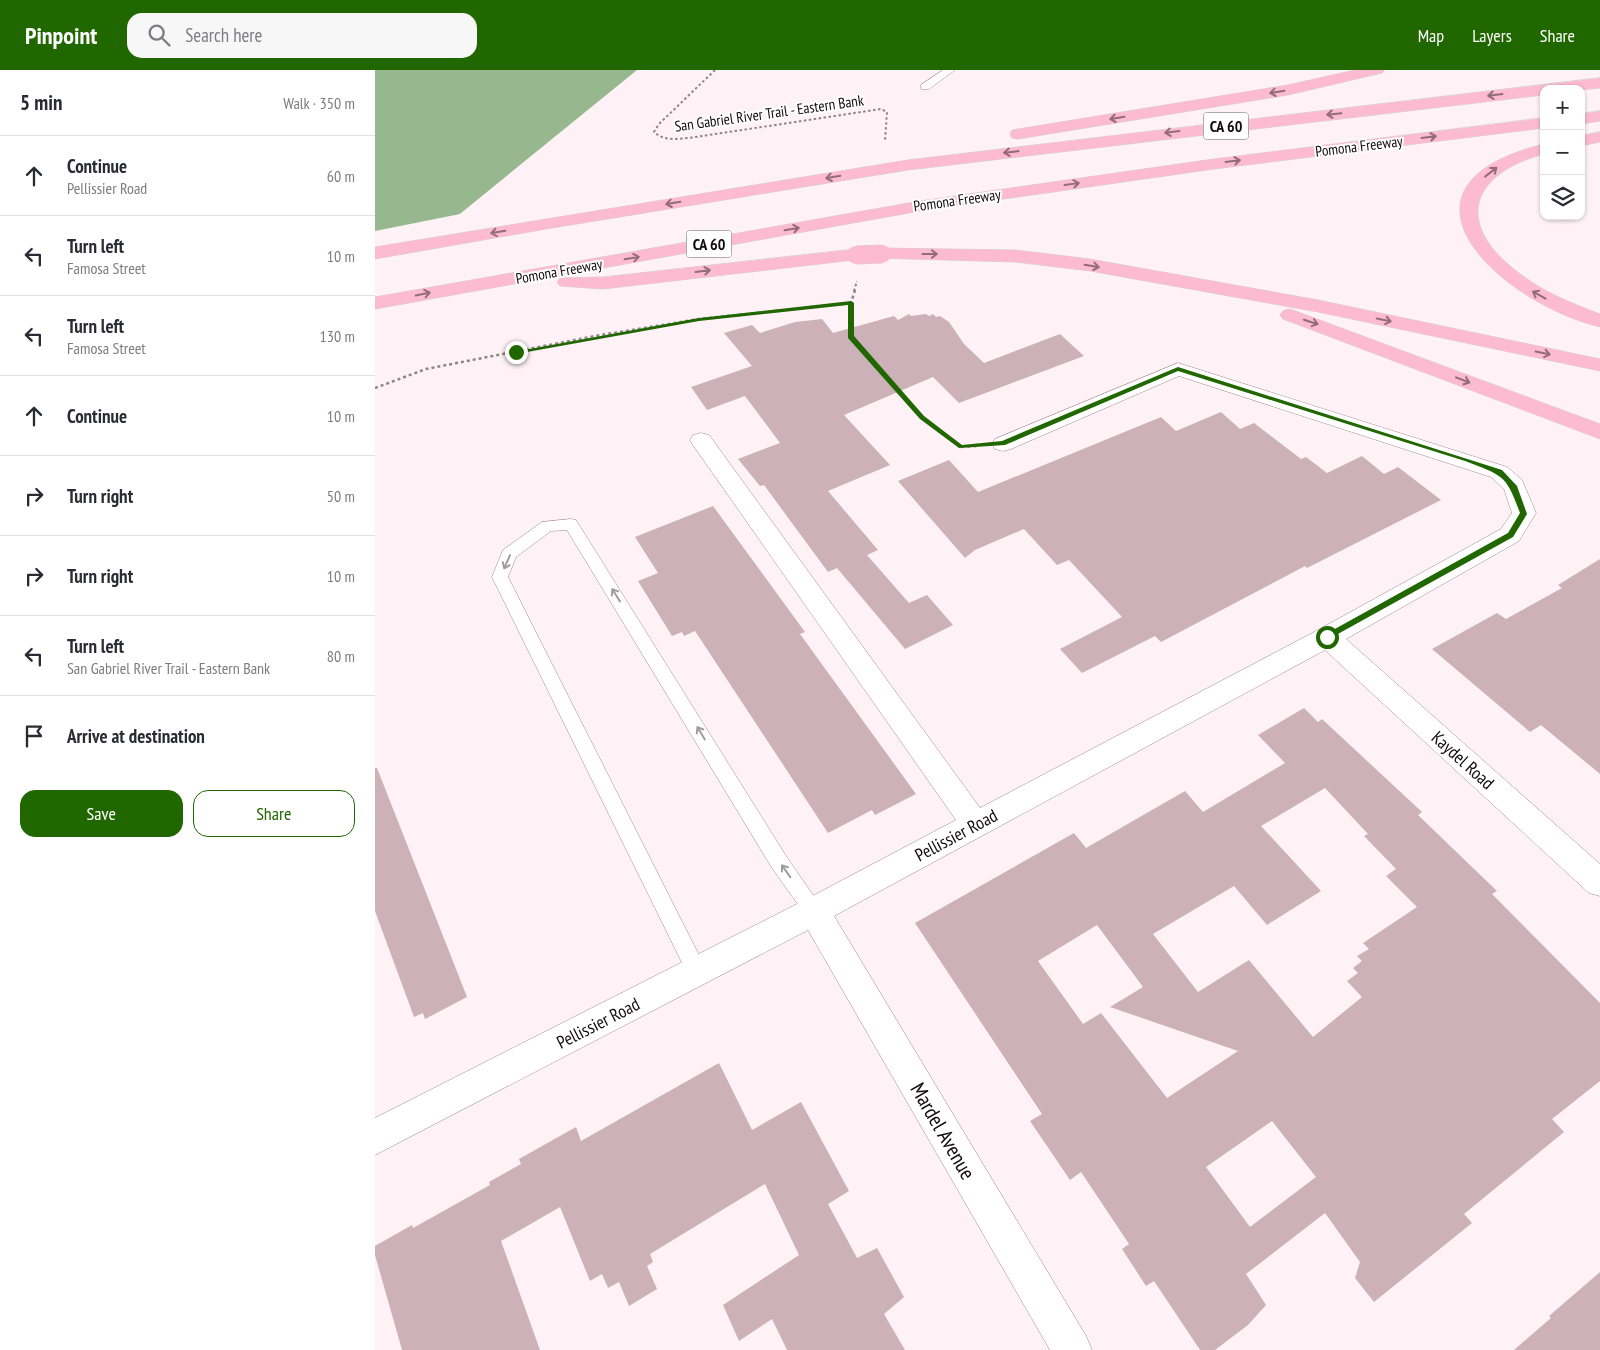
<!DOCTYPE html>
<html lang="en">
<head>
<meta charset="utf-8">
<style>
	:root { --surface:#fff; --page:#f7f7f7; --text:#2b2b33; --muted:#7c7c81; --line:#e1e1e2; --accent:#206700 }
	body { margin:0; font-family:"PT Sans Narrow",sans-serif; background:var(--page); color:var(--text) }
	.controls { position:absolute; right:15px; top:15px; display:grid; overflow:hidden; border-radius:10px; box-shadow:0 1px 4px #0004 }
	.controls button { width:45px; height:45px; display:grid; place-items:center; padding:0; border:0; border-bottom:1px solid var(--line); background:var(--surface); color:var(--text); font:25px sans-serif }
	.stop { position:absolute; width:15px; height:15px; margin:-11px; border:4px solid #206700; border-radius:50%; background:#fff }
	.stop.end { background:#206700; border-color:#fff; box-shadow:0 1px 5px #0008 }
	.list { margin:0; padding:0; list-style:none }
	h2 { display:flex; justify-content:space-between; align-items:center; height:65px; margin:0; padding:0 20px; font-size:21px }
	h2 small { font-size:16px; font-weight:400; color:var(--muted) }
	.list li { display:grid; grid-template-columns:32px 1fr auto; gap:15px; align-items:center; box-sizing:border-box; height:80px; padding:0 20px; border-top:1px solid var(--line) }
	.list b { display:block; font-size:19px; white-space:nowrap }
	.list p { margin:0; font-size:16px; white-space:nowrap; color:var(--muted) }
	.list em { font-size:16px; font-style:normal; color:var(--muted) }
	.actions { display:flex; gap:10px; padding:15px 20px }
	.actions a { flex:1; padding:11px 0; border:1px solid var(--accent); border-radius:15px; text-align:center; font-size:18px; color:var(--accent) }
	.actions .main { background:var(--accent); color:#fff }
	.icon { flex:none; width:28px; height:28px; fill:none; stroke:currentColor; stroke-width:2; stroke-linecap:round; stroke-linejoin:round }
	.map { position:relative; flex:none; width:1225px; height:1280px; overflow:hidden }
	header { display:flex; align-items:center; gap:30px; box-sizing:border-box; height:70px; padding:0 25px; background:var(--accent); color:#fff }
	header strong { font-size:24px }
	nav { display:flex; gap:28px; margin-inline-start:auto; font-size:18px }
	.search { width:350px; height:45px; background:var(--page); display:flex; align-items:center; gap:12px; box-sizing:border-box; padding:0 18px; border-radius:15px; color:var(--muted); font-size:19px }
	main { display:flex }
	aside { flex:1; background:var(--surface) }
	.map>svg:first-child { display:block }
</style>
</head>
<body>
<header>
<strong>Pinpoint</strong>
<div class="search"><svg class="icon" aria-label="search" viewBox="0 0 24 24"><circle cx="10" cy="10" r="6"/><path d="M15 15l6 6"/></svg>Search here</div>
<nav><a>Map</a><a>Layers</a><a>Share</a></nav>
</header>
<main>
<aside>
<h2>5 min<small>Walk · 350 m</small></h2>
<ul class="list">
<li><svg class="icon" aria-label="ahead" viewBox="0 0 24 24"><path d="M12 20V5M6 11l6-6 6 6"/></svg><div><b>Continue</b><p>Pellissier Road</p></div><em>60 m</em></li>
<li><svg class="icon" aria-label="left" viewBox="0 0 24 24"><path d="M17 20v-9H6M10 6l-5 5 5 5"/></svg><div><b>Turn left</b><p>Famosa Street</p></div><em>10 m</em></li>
<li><svg class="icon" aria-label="left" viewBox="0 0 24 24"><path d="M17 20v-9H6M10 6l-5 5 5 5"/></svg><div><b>Turn left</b><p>Famosa Street</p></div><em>130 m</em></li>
<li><svg class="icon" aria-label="ahead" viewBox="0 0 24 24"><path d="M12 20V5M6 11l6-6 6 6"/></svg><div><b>Continue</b></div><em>10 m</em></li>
<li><svg class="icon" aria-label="right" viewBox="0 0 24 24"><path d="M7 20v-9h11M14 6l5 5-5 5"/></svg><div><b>Turn right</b></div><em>50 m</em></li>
<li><svg class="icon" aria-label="right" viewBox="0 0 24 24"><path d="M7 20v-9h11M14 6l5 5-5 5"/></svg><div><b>Turn right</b></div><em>10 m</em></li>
<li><svg class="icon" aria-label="left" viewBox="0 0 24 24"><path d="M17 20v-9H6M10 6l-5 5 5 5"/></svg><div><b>Turn left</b><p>San Gabriel River Trail - Eastern Bank</p></div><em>80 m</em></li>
<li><svg class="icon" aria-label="arrive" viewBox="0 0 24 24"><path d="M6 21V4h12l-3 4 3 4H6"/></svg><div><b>Arrive at destination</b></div></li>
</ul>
<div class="actions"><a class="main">Save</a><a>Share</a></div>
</aside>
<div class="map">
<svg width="1225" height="1280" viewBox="0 0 1225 1280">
	<rect width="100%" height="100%" fill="#fef2f6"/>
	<path fill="#97b88f" d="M0,0h262l-262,213z"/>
	<path fill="#fef2f6" d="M90,143l-88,72h-2v-54z"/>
	<path fill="#ccb1b9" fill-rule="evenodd" d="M534,244l2,2 15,-2 3,2 4,-2 3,3 4,-1 9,6 15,22 20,19 76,-29 24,22 -125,47 -26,-26 -89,38 46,50 -62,26 50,59 -11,5 42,48 18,-8 26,30 -48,24 -68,-81 -9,4 -64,-87 -4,1 -22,-27 42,-16 -35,-47 -38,14 -16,-23 61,-21 -28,-33 28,-8 8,8 35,-11 27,-3 11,14 61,-17 4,4z
		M846,342l19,17 14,-6 47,36 5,-2 21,16 35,-17 22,18 14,-7 43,33 -134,68 -2,-2 -144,76 -6,-6 -73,37 -22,-24 62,-32 -53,-57 -12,5 -33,-36 -49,21 -10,8 -67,-77 51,-21 29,32 183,-75 15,14z
		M338,436l92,126 -5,2 116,160 -41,21 -3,-5 -44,23 -133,-202 -11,5 -2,-4 -10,4 -34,-55 20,-8 -23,-36z
		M1225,489v215l-59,-49 -11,7 -98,-83 65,-36 9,6 56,-31 -4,-3z
		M929,638l14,14 4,-3 100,93 -4,3 79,76 -5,3 108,109v78l-48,38 12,13 -100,82 8,9 -98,79 -19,-24 5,-16 -35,-49 -79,61 20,31 -18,20 -33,25h-15l-46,-69 -8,5 -24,-37 7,-5 -48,-72 -11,8 -40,-59 12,-7 -127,-191 159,-90 12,15 99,-57 18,21 82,-49 -27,-28zM950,718l43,46 -4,2 32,33 -10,7 31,31 -54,36 6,6 -12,7 5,5 -9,7 5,5 -11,8 15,16 -49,40 -64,-77 -51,32 -45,-58 81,-48 33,39 54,-34 -60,-65zM722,855l46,62 -33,20 128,44 -71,47 -66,-85 -18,11 -45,-63zM897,1051l44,56 -66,50 -44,-60z
		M0,698h2l90,229 -42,22 -2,-6 -9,4 -39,-106z
		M344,993l33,67 49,-28 48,89 -21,13 29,54 20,-10 27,49 -20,17 21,36h-118l-15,-31 -33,22 -16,-36 76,-50 -34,-71 -115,70 3,8 -6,4 10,23 -28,17 -10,-24 -11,6 -6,-14 -12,7 -30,-74 -59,34 39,109h-138l-27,-95v-9l37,-21 1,3 77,-43 -1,-3 32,-18 -2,-5 57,-32 5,14z
		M1225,1202v78h-86l37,-32 -2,-2z"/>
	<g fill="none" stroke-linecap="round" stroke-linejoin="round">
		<defs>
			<path id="lane" d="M568,0h12l-26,19h-8v-4z
				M196,449l5,1 210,336 38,55 -3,6 -7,3 -7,-3 -35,-49 -205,-338 -16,1 -35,26 -8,20 196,388 3,7 -3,7 -7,3 -7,-3 -198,-402 11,-27 39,-28z"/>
			<path id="street" d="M803,293l329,104 15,13 14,33 -17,28 -173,98 254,225v32l-11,-3 -264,-243 -491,266 252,420 6,14h-42l-242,-420 -433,225v-37l428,-217 153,-81 -263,-375 -3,-5 3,-5 8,-2 8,2 271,373 338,-178 183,-101 11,-16 -8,-24 -13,-12 -312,-101 -168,73 -8,2 -8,-2 -3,-5 3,-5z"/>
			<path id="highway" d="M980,0h29l-2,3 -94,22 -270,44 -6,-1 -2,-4 2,-4 6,-1 270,-44z
				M1225,8v10l-19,2 -37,-1v6l-636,75 -362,59 -171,30v-12l533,-87z
				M1225,41v10l-19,3v-10z
				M1169,48v10l-330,41 -294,42 -545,98v-12l545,-96 294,-42z
				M1225,62v10l-19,4v-10z
				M1169,74v10c-75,20 -90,71 -25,119 24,19 52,30 81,41v13c-101,-25 -227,-141 -56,-183z
				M507,178l133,2 75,9 228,41 282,59v12l-282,-59 -228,-41 -75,-9 -140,-4 -3,-4 3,-4z
				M481,179l7,2 3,4 -3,4 -260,30 -43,-3 -3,-4 3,-4 43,-1z
				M915,239l310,115v15l-317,-120 -3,-4 3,-4z"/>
		</defs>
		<use href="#lane" stroke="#a28990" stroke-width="1"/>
		<use href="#street" stroke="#a28990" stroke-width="1"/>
		<use href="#highway" stroke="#d5d3d4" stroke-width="1"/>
		<path stroke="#8f8588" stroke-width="2" stroke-dasharray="2.5 2.5" stroke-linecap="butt" d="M340,0l-56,54 -5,8c10,9 22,7 35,6l192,-29 6,3 -2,29
			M479,221l3,-10"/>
		<path stroke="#8f8588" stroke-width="2.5" stroke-dasharray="3 3" stroke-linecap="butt" d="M480,220l-4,13v33l71,82 39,29 16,-1
			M0,318l51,-19 169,-33 104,-17 152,-16"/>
		<use href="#lane" fill="#fff" fill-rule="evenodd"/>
		<use href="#street" fill="#fff" fill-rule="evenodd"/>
		<use href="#highway" fill="#fcbbd0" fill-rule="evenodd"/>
		<defs>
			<path id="highway-bridge" d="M481,185l26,-1"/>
		</defs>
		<use href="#highway-bridge" stroke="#d5d3d4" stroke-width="19" stroke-linecap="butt"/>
		<use href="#highway-bridge" stroke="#fcbbd0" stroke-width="18"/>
	</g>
	<defs><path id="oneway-shaft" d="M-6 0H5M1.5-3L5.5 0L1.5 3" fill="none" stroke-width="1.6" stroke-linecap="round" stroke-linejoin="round" transform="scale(1.25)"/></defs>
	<g stroke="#946c79">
		<use href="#oneway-shaft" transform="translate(902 22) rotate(171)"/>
		<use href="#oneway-shaft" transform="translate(1120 25) rotate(173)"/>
		<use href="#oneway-shaft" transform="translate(959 44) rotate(174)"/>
		<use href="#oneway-shaft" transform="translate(742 48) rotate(171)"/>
		<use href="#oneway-shaft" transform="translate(797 62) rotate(173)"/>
		<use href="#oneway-shaft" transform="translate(1054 67) rotate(-7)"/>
		<use href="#oneway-shaft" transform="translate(636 82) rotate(173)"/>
		<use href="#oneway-shaft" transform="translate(858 91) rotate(-7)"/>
		<use href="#oneway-shaft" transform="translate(1116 102) rotate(-38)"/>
		<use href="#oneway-shaft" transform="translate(458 107) rotate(171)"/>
		<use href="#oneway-shaft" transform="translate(697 114) rotate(-8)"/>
		<use href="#oneway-shaft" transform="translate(298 133) rotate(171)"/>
		<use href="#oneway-shaft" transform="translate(417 159) rotate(-10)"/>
		<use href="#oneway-shaft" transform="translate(123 162) rotate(170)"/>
		<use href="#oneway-shaft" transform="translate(555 184)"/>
		<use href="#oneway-shaft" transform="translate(257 188) rotate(-10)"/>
		<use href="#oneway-shaft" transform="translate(717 196) rotate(9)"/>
		<use href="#oneway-shaft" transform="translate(328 201) rotate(-7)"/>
		<use href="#oneway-shaft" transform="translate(48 224) rotate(-11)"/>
		<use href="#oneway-shaft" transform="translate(1164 225) rotate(-151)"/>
		<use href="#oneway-shaft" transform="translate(1009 250) rotate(12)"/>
		<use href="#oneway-shaft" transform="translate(936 252) rotate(18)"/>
		<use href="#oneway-shaft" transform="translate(1168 283) rotate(12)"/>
		<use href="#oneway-shaft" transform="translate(1088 310) rotate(21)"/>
	</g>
	<g stroke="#a19d9f">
		<use href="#oneway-shaft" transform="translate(132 492) rotate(114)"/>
		<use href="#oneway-shaft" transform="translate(241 525) rotate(-122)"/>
		<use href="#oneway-shaft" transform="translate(326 663) rotate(-121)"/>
		<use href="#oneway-shaft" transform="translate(411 801) rotate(-125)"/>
	</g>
	<path fill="#206700" d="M476,231l3,2v33l70,80 38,29 40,-4 176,-74 324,103 15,16 10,28 -14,23 -186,103 -4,-3 1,-2 184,-102 12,-20c-14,-39 -17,-37 -55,-52l-287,-90 -173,74 -46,3 -39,-29 -72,-81v-33l-149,16 -183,33 -3,-2 186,-34z"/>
	<g text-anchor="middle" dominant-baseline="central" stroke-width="4" stroke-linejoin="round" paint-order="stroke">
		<g font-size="15" fill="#140b0e" stroke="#fff">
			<text transform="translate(394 43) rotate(-8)">San Gabriel River Trail - Eastern Bank</text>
			<text transform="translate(984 76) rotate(-7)">Pomona Freeway</text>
			<text transform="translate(582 130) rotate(-8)">Pomona Freeway</text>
			<text transform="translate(184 201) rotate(-10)">Pomona Freeway</text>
		</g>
		<g fill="#fff" stroke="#5a5456" stroke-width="1">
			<rect x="828.5" y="42.5" width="45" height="27" rx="4"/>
			<rect x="311.5" y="160.5" width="45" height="27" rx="4"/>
		</g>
		<g font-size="16" font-weight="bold" fill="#140b0e">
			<text x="851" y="56">CA 60</text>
			<text x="334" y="174">CA 60</text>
		</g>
		<g font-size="18" fill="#140b0e" stroke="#fff">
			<text transform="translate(1088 690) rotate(42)">Kaydel Road</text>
			<text transform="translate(581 765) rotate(-28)">Pellissier Road</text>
			<text transform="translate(223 953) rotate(-27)">Pellissier Road</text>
		</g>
		<g font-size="21" fill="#140b0e" stroke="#fff">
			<text transform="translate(568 1061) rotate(60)">Mardel Avenue</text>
		</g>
	</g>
</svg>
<div class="controls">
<button>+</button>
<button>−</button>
<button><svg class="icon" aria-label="layers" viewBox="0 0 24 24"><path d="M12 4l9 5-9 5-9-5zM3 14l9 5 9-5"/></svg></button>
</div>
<div class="stop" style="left:952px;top:567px"></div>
<div class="stop end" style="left:141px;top:282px"></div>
</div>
</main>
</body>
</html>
